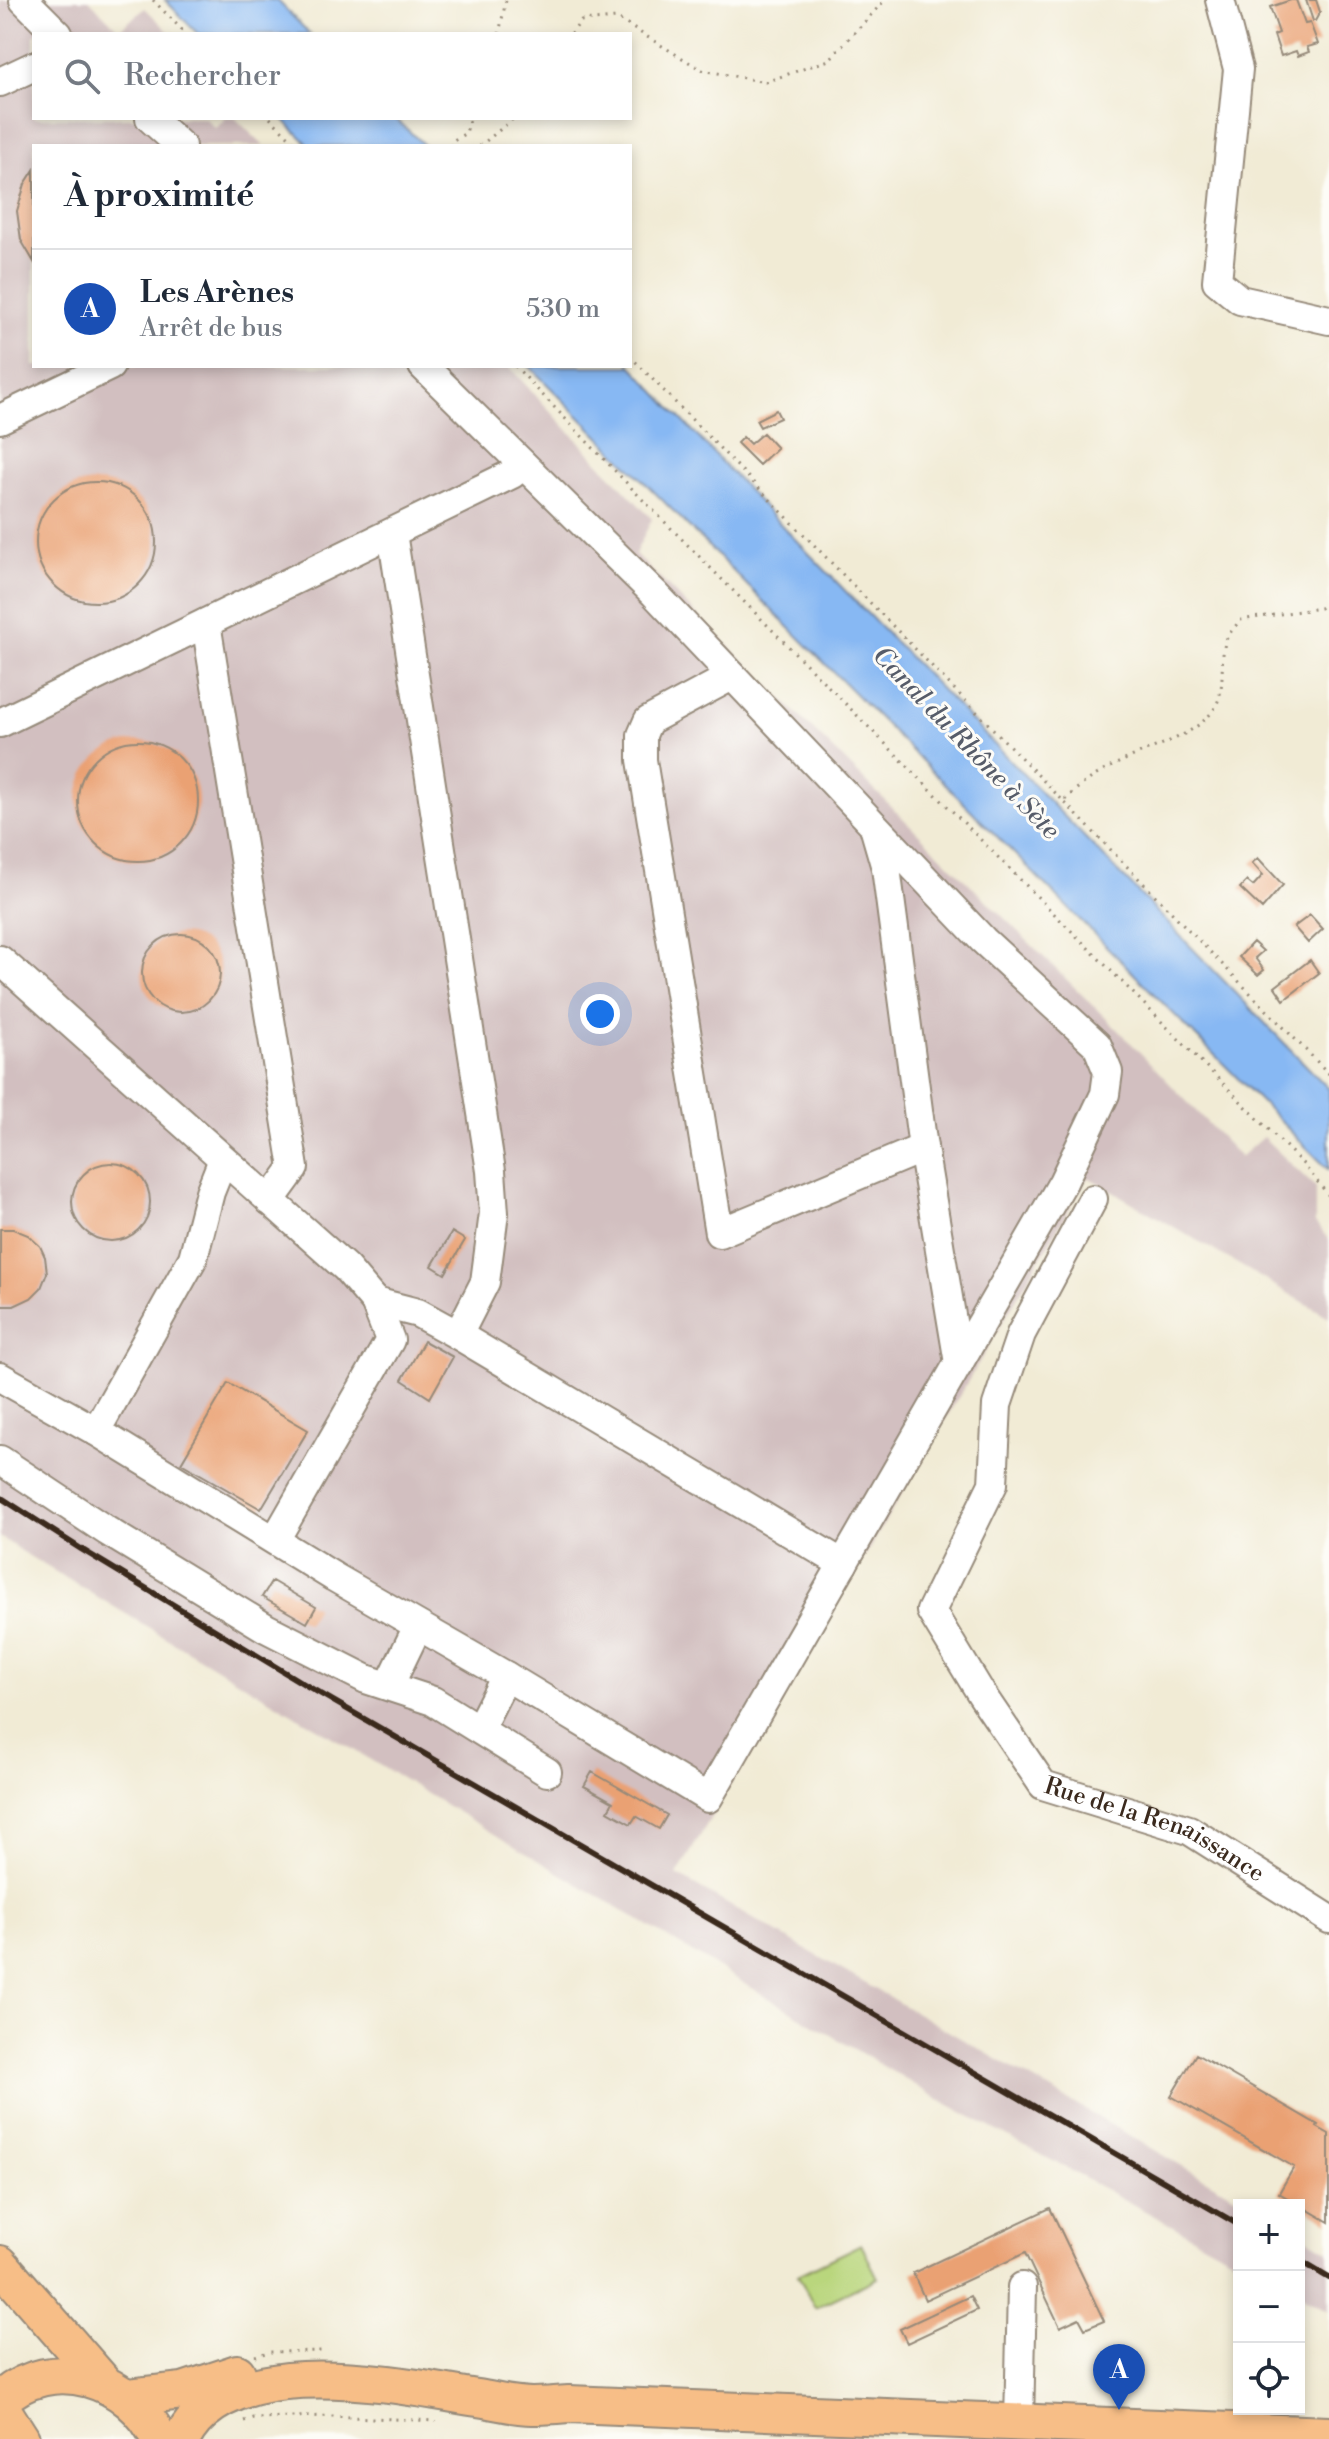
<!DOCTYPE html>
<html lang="fr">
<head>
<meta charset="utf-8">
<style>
	:root { --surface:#fff; --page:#f6f6f7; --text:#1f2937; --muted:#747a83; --line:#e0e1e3; --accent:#d93025 }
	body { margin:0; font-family:"Libre Bodoni",serif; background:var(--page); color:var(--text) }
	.controls { position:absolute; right:24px; bottom:24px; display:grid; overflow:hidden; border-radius:0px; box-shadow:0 4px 12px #0003 }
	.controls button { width:72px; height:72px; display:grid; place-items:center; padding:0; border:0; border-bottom:2px solid var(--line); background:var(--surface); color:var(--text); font:40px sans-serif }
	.you { position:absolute; left:600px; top:1014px; width:28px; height:28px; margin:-20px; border:6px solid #fff; border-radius:50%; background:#1a73e8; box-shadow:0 0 0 12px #1a73e833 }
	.badge { display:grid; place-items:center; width:52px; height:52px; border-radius:50%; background:var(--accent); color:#fff; font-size:26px; font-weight:700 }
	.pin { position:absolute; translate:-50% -66px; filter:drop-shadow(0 2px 4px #0008) }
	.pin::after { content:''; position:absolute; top:42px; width:28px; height:24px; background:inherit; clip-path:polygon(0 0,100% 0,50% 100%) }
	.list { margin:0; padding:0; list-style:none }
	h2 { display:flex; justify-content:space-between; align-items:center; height:104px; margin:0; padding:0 32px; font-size:34px }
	h2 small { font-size:26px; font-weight:400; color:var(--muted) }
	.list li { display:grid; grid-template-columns:52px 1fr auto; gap:24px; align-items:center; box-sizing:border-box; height:120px; padding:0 32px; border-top:2px solid var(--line) }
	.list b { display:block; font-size:30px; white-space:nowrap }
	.list p { margin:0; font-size:26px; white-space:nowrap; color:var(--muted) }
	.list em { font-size:26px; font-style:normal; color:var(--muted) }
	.icon { flex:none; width:44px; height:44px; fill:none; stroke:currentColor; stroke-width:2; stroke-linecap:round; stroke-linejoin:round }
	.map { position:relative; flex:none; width:1329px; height:2439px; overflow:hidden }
	.search { position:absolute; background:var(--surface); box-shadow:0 4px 12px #0003; left:32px; top:32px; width:600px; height:88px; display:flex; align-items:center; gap:20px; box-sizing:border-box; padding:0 28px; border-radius:0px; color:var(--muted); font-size:30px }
	.panel { position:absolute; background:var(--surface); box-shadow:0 4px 12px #0003; left:32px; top:144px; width:600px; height:224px; border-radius:0px }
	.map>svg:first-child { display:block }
</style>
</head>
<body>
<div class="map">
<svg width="1329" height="2439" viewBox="0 0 1329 2439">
	<rect width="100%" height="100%" fill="#fdfcf7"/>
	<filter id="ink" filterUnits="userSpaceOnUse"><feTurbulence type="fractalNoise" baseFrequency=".0125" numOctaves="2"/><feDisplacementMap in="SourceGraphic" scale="16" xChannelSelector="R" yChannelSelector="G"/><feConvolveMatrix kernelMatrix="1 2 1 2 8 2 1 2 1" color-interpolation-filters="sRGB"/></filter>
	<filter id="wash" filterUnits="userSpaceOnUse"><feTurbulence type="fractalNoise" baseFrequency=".006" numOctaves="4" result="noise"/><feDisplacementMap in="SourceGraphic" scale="32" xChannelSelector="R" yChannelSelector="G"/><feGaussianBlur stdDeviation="1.8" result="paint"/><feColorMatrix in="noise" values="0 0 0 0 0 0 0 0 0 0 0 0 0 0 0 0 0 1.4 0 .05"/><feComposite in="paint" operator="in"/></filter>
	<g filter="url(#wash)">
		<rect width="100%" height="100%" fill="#f1ebd5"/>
		<path fill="#d2bfc0" d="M0,0h89l30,30 26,-22 26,26h-137v84h171l10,10 11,-10h9l29,28h-230v220h474l144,153 -17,35 496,489 109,114 23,-20 52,50v36l14,17v77l-241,-140 -411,698 573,330h-11v57l-306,-166 -904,-540 -29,-19z
			M1299,2233l30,18v59l-30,-16z"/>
		<path fill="#b9d67d" stroke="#7a804e" stroke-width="2" d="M861,2244l17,34 -63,30 -17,-33z"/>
		<path fill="#87b8f3" stroke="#617188" stroke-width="2" d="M165,0h112l33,34h-112z
			M282,118h113l30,28h-115z
			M630,364l128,137 571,588v81l-800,-804h101z"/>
		<g id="blocks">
			<path fill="#eaa173" d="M1291,0h5l9,24 5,-1 8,21 -11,3 2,5 -11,4 -2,-5 -15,5 -7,-21 5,-2 -9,-26z
				M1306,0h10l4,12 -5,9h-2z
				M34,170v92l-13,-22 -4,-29 8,-27z
				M776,410l4,8 -20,9 -4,-7z
				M763,433l14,15 -18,17 -22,-22 6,-6 7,7z
				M36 542a60 60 0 1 1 120 0a60 60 0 1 1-120 0Z
				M78 801a60 60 0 1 1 120 0a60 60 0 1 1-120 0Z
				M1258,858l25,27 -21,24 -22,-21 7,-7 6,5 10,-11 -11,-12z
				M1310,915l13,14 -15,14 -14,-16z
				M142 973a39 39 0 1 1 78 0a39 39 0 1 1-78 0Z
				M1253,942l10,9 -8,7 9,12 -6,5 -19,-18z
				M1310,960l9,13 -35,27 -9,-13z
				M72 1202a39 39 0 1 1 78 0a39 39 0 1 1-78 0Z
				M0,1229h13l15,6 12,11 5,11 2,16 -6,15 -10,10 -17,8h-14z
				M452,1232l13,8 -20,34 -13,-8z
				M424,1341l29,16 -23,41 -28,-18z
				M228,1383l80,47 -47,79 -80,-46z
				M272,1581l44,26 -9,16 -45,-26z
				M592,1772l75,43 -8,14 -23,-13 -5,8 -23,-13 5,-9 -29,-16z
				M1196,2054l122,71 -1,2 12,7v88l-50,-29 15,-26 -123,-71z
				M1050,2208l54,113 -19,8 -6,-11 -19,9 -35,-74 -100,47 -12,-27z
				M970,2296l7,14 -70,33 -7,-14z"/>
		</g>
	</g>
	<g filter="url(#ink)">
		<use href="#blocks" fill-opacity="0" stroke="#968a7a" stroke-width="2"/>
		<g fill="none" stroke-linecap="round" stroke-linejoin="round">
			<defs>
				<g id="minor">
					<path d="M24,0l34,34"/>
					<path d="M1220,0l18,69 -21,212 23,19 89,20"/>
					<path d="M0,82l34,-16"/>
					<path d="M150,118l31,28"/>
					<path d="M0,419l110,-53"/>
					<path d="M206,623l88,545 -24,33"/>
					<path d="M732,676l-84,45 -6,14v25l77,473 204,-85"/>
					<path d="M0,723l512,-249 11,-9"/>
					<path d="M875,830l11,38 37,280 36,215"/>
					<path d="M0,960l346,308 29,34 15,38 -115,200"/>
					<path id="s1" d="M1093,1199l-72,135 -24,71 -4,79 -62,127 51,84 61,90 146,45 140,89"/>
					<path d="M375,1302l43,11 40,22 27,-53 9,-69 -3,-42 -99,-638"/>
					<path d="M458,1335l385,229"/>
					<path d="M0,1377l96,54 238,146 172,99 202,122 355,-616 42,-88 3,-22 -11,-27 -114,-105 -329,-347 -231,-227"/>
					<path d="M96,1431l97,-173 17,-66 10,-25 5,-5"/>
					<path d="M0,1460l107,71 159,97 100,51 67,22 114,71"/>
					<path d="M389,1686l29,-60"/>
					<path d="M479,1729l27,-53"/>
					<path d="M1019,2423l3,-136"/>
				</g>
				<path id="major" d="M0,2264l104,119
					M128,2397l55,-6 54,-18
					M0,2400c52,-48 132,-21 159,39
					M0,2406l21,33
					M182,2439c46,-91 214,-54 296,-41 18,3 36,8 54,8 12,0 25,-1 37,-2l760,31"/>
			</defs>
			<use href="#minor" stroke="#968a7a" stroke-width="32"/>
			<use href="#major" stroke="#968a7a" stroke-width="40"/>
			<path stroke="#968a7a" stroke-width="3" stroke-dasharray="2 6" stroke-linecap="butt" d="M153,0l33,34
				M499,34l7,-34
				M571,34l10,-13 35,-3 86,52 63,12 64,-22 56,-60
				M270,118l28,28
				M451,146l1,-5 14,-8 4,-15
				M480,146l34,-28
				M630,356l699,718
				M515,366l126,132 663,667 25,31
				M1065,800c19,-21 51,-37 78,-48 24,-10 52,-19 69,-40 16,-21 6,-49 14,-72 3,-7 10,-14 14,-20l80,-12 9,-6
				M255,2356l14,-4 54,-1
				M244,2421l9,-3 78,-2 105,5"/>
			<use href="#minor" stroke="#fff" stroke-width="28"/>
			<use href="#major" stroke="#f7be87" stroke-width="36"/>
			<path stroke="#3b2a1e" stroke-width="6" d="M0,1497l81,52 228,138 930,538
				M1299,2260l30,18"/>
		</g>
	</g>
	<g text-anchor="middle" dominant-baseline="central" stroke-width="6" stroke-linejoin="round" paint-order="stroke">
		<g font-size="24" fill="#3b2a1e" stroke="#fdfcf7">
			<text stroke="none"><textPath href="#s1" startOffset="776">Rue de la Renaissance</textPath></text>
		</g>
		<g font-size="26" font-style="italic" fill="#565c69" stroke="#fdfcf7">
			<text transform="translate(966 743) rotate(46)">Canal du Rhône à Sète</text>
		</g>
	</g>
</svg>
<div class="controls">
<button>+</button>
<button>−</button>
<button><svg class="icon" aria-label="locate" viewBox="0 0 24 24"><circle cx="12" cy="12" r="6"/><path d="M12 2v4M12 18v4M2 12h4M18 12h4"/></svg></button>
</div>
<div class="you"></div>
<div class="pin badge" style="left:1119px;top:2410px;background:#1a4fb4">A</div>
<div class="search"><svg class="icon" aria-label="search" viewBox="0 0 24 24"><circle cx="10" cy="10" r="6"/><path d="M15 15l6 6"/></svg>Rechercher</div>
<section class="panel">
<h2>À proximité<small></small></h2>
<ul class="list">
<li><span class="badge" style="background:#1a4fb4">A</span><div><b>Les Arènes</b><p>Arrêt de bus</p></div><em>530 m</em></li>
</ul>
</section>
</div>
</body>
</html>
